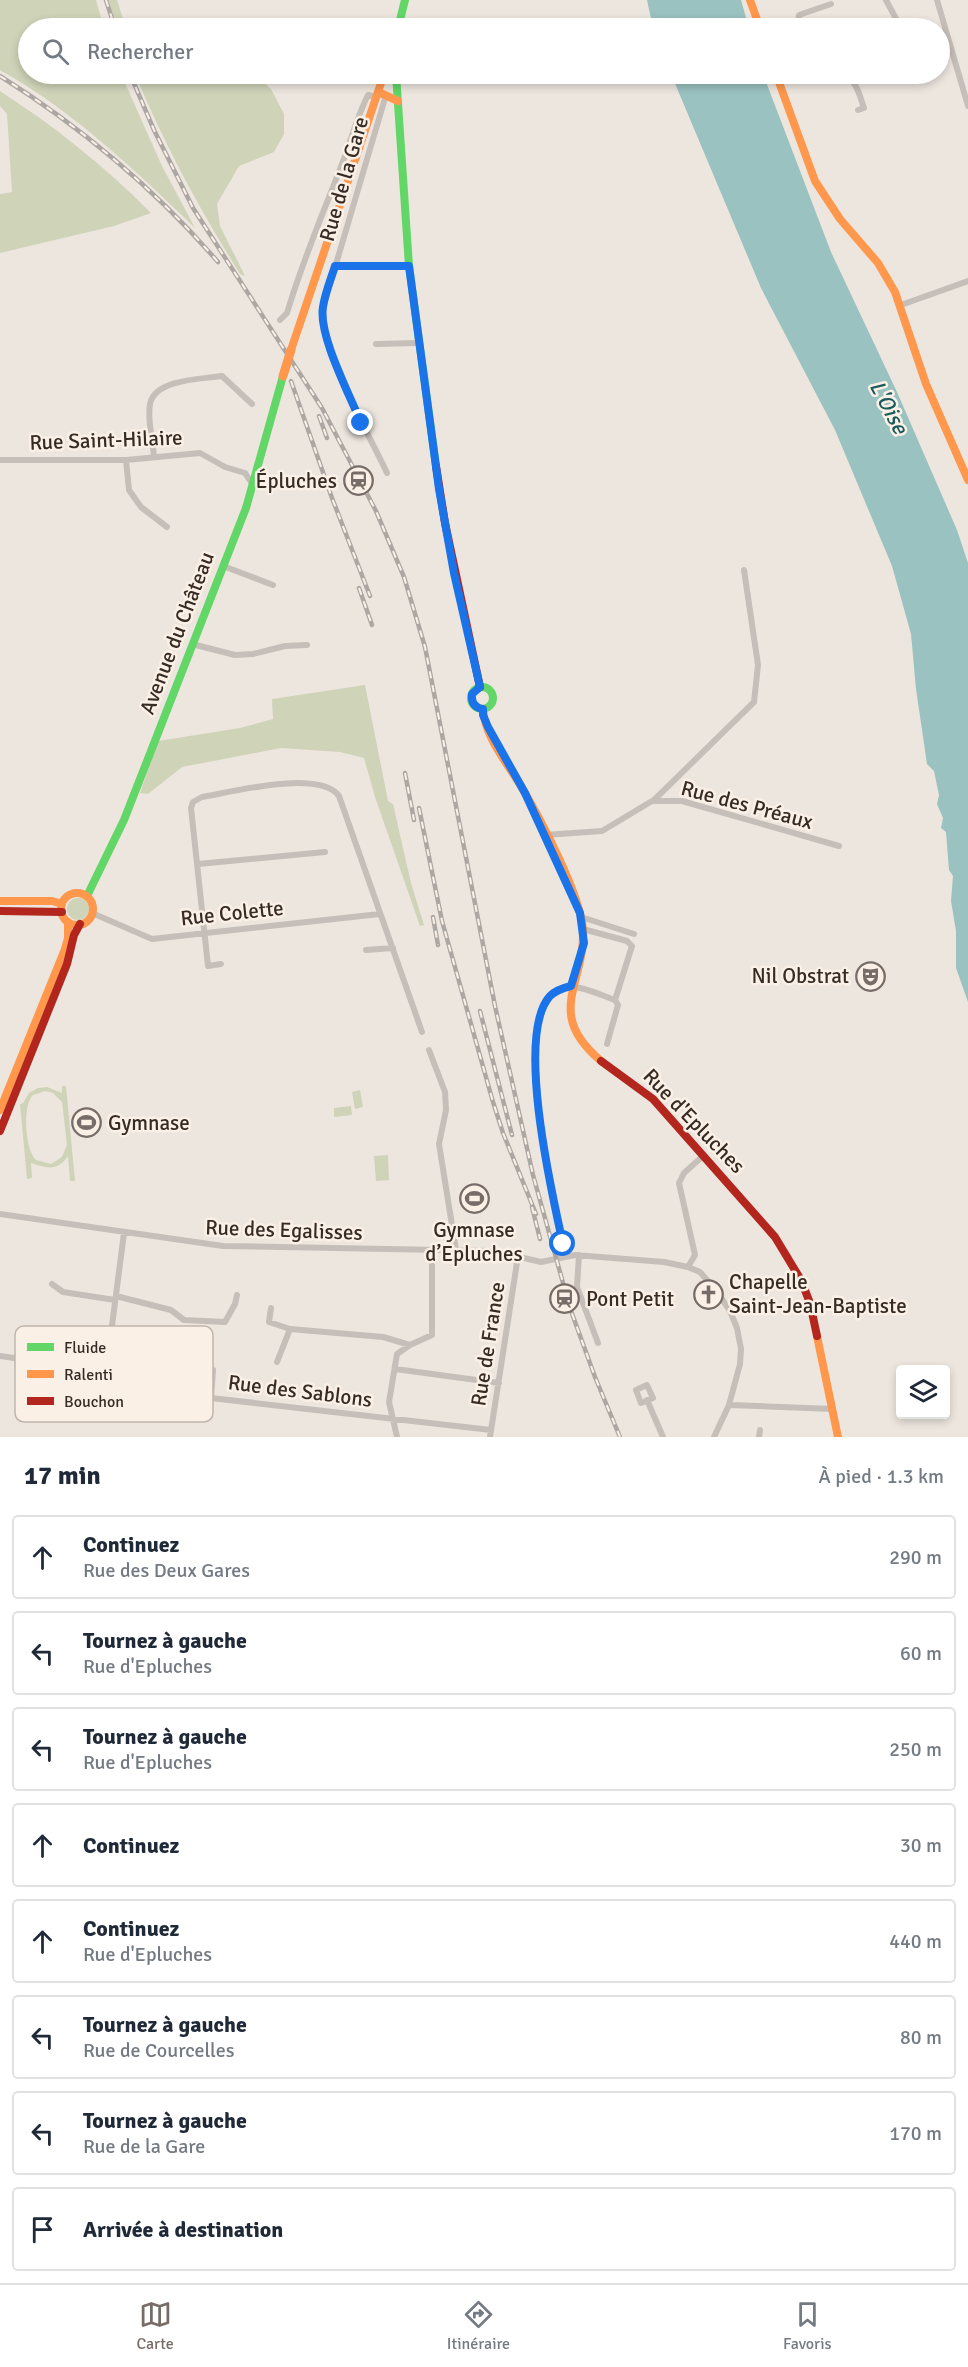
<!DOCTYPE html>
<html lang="fr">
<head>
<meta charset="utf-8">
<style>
	:root { --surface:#fff; --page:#f6f6f7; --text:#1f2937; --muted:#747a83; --line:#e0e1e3; --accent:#776c67 }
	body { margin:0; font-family:Signika,sans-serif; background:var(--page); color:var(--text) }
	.controls { position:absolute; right:18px; bottom:18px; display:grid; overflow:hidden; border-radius:6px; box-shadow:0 3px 9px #0003 }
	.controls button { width:54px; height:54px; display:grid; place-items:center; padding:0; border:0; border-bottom:2px solid var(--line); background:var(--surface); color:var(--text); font:30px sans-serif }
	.stop { position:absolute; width:18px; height:18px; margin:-14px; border:4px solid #1a73e8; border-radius:50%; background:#fff }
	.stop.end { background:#1a73e8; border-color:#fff; box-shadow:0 2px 6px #0008 }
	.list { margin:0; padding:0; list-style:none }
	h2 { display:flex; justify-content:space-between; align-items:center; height:78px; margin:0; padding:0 24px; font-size:26px }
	h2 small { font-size:20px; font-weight:400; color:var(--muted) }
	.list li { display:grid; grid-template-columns:39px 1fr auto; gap:18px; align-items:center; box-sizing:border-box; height:84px; margin:0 12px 12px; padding:0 12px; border:2px solid var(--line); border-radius:6px }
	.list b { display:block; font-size:22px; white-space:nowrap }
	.list p { margin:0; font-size:20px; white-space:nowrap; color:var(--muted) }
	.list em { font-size:20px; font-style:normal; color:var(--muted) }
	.icon { flex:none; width:33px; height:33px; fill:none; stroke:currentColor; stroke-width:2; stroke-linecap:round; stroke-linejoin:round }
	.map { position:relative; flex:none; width:968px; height:1437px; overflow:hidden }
	.search { position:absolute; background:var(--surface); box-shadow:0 3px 9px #0003; left:18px; right:18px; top:18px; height:66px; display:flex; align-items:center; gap:15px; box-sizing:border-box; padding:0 21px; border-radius:33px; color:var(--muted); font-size:22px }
	.sheet { height:846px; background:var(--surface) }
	nav { display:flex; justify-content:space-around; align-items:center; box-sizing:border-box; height:84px; border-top:2px solid var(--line); background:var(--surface); font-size:16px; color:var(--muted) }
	nav a { display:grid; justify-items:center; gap:3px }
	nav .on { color:var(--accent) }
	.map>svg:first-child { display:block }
</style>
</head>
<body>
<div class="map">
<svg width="968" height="1437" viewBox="0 0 968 1437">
	<rect width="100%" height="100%" fill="#ede6df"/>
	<path fill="#cfd3b8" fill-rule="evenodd" d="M0,0h96l8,28h-76v46h93l41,92 33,62c-60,-58 -122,-117 -195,-158z
		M108,0h9l9,28h-9z
		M135,74h120l16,15 13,25v20l-10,18 -35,14 -22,38 3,22 25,50 -5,-2c-40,-64 -76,-130 -105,-200z
		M0,91c54,35 106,76 151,122l-37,13 -114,27v-59l12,-2 -5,-78 -7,-8z
		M365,685l23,116 5,3 18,79 13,42 -4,1 -45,-129 -11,-39 -24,-6 -59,-4 -99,19 -34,27 -8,-1 18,-52 82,-13 33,-9 -1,-20z
		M67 909a11 11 0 1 1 22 0a11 11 0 1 1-22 0Z
		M62,1086h4l9,95h-5l-2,-25c-11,16 -21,12 -37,7l1,15 -5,1 -7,-75 3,-1 6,-10 9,-5 9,-1 15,6zM45,1091l8,2 9,9 5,43 -5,12 -11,7 -15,-4c-11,-10 -14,-54 -3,-65z
		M360,1090l3,17 -8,2 -3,-17z
		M351,1106l1,9 -18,2v-9z
		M388,1155l1,25 -13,1 -2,-25z"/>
	<path fill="#9ac2c0" d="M647,0h94l8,28h-96z
		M671,74h92l68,178 66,140 60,138 11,33v439l-12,-34v-37l-5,-30 2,-25 -4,-6 -3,-38 -5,-4 2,-10 -6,-14 2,-9 -5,-24 -7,-7 -11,-75 -5,-55 -19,-68 -57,-136 -74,-142z"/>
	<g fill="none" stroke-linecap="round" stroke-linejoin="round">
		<path stroke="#c6beb8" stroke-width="6" d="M886,0l15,28
			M937,0l31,106
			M797,28l2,-13 32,-11
			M940,46l9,-3
			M842,74c15,6 17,20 22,34l-6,2
			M386,95l-63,213c0,49 43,120 64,165
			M335,266h74
			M901,305l67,-24
			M280,320l7,-7c16,-54 38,-104 58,-157 7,-20 13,-41 23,-61l8,2
			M376,344l42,-1
			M154,457c-1,-16 -7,-37 -4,-53 5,-25 52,-25 72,-28l30,28
			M0,460h126l74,-7 25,14 20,6 8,12
			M126,460l3,30 12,17 26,20
			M223,566l50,19
			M192,644l43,11 18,-1 32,-8 22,-1
			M653,801l101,-99 4,-37 -14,-95
			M545,835l57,-4 50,-30h30l157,45
			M198,864l127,-12
			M92,913l60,26 228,-25
			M581,917l53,17
			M366,950l27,-2
			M221,964l-13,2 -17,-158 2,-6 9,-5c30,-5 117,-28 137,-1l83,236
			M607,1044l11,-39 -3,-5
			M429,1050l16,42 1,18 -7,34 17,106
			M0,1214l223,32 270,5 48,11 34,-7 89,7 24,5 12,5 18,21 12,18 7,17 4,21 -1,15 -11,41 -15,32
			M579,1255l-2,32 21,56
			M566,1256c-10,-45 -60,-247 -4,-268 15,-5 38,7 53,12l17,-54 -5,-5 -44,-12
			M688,1267l7,-12 -16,-72 5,-10 19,-17
			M52,1284l11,8 52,8
			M116,1296l55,14 13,10 41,2 10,-18 2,-9
			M271,1308l-2,14 21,7 93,8 27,8
			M0,1356l145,21 30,12 36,9 280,32
			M277,1362l13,-33
			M395,1369l104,14
			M106,1372l18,-139
			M647,1385l6,13 -12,5 -5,-13z
			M211,1398l2,-28
			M647,1400l16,37
			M729,1405l104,4
			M397,1437l-8,-35 8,-48 13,-9 22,-10v-84
			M490,1437l28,-181
			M759,1437l1,-7"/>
		<path stroke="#63d668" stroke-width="8" d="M398,28l7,-28
			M396,74l13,192 27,200
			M471 698a11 11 0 1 1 22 0a11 11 0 1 1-22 0Z
			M87,896l37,-76 122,-312 37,-132"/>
		<path stroke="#ff974d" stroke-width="8" d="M750,0l10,28
			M776,74l39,107 25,38 38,44 17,29 31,92 42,96
			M378,92l20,9
			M291,350l93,-276
			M483,709c2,28 22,51 36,74 19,31 62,112 64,147 2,55 -39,83 18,131
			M61 909a16 16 0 1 1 32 0a16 16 0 1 1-32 0Z
			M0,901h52l10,3
			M0,1110l65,-161 3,-11v-16
			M817,1336l21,101"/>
		<path stroke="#b3261e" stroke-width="8" d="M436,466l9,57 35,164
			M0,911l62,1
			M601,1061l52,38 122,138 26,43 9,23 7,33
			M0,1131l67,-167 7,-29 6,-11"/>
		<defs>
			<path id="rail" d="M106,0l9,28
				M130,74l24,56 39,78 129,200 54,103 28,66 21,70 70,359 38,169 37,133 25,69 25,60
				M0,76c81,51 155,113 218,186
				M291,381l41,117 38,98
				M319,416l8,22
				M359,588l13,37
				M405,773l9,47
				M419,808l23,113 51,181 10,31 33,81
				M433,917l5,28
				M480,1011l32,124
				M532,1207l8,32"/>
		</defs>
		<use href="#rail" stroke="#ada7a3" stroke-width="4.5"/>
		<use href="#rail" stroke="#fbf0e6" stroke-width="2" stroke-dasharray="7" stroke-linecap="butt"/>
		<path stroke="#ff974d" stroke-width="9" d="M283,376l8,-26"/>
	</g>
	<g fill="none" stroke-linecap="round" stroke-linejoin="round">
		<path stroke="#1a73e8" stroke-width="8" d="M361,423c-11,-28 -43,-88 -38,-116 2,-14 8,-28 12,-41h74l30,223 15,84 26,114 -8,7c-1,9 3,14 11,15v6l5,12 37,66 55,120 4,30 -13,43c-8,2 -15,4 -21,10 -35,38 2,198 13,248"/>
	</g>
	<defs>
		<symbol id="station-ring" viewBox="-11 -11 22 22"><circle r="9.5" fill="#fbf0e6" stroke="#776c67" stroke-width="1.5"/><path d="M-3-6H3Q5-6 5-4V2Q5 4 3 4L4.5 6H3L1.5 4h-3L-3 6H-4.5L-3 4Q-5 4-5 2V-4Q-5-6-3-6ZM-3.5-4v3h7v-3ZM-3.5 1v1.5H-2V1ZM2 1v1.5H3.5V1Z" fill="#776c67"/></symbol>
		<symbol id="theatre-ring" viewBox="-11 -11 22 22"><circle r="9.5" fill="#fbf0e6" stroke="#776c67" stroke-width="1.5"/><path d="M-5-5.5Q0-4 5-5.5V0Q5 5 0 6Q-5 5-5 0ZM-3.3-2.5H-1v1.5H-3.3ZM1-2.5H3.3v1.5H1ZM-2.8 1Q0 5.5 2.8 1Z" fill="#776c67"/></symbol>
		<symbol id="stadium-ring" viewBox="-11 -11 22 22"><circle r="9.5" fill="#fbf0e6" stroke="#776c67" stroke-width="1.5"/><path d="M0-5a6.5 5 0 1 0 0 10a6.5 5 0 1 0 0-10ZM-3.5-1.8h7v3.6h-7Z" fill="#776c67"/></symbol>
		<symbol id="church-ring" viewBox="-11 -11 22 22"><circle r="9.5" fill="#fbf0e6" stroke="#776c67" stroke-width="1.5"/><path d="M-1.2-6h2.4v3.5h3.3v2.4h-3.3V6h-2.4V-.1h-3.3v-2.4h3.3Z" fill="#776c67"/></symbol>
	</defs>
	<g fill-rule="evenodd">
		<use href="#station-ring" x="342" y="464" width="33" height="33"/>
		<use href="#theatre-ring" x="854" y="960" width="33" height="33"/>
		<use href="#stadium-ring" x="70" y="1106" width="33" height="33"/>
		<use href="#stadium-ring" x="458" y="1182" width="33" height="33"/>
		<use href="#church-ring" x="692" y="1278" width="33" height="33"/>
		<use href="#station-ring" x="548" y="1282" width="33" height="33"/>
	</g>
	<g text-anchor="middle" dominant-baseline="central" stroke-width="5" stroke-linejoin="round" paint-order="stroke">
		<g font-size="21" fill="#372b26" stroke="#fbf0e6">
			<text transform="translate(344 179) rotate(-74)">Rue de la Gare</text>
			<text transform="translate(106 440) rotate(-2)">Rue Saint-Hilaire</text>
			<text transform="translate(177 633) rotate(-69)">Avenue du Château</text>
			<text transform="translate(747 805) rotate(15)">Rue des Préaux</text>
			<text transform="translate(232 913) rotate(-6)">Rue Colette</text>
			<text transform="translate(694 1121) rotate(46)">Rue d'Epluches</text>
			<text transform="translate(284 1230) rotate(2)">Rue des Egalisses</text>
			<text transform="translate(488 1344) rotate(-81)">Rue de France</text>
			<text transform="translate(300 1391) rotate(7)">Rue des Sablons</text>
		</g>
		<g font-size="21" fill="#372b26" stroke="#fbf0e6" text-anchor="start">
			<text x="337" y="481" text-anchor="end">Épluches</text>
			<text x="849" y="976" text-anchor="end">Nil Obstrat</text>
			<text x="108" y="1123">Gymnase</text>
			<text x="474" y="1230" text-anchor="middle">Gymnase<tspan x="474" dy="24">d’Epluches</tspan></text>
			<text x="729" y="1282">Chapelle<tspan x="729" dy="24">Saint-Jean-Baptiste</tspan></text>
			<text x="586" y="1299">Pont Petit</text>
		</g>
		<g font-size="22" font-style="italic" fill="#195b5c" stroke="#fbf0e6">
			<text transform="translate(889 407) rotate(62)">L'Oise</text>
		</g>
	</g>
	<rect x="15" y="1326" width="198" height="96" rx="9" fill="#fbf0e6" stroke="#c0b5ac" stroke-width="1.5"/>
	<rect x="27" y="1343" width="27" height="8" fill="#63d668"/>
	<rect x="27" y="1370" width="27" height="8" fill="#ff974d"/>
	<rect x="27" y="1397" width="27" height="8" fill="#b3261e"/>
	<g font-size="16" fill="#372b26">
		<text x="64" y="1353">Fluide</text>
		<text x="64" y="1380">Ralenti</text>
		<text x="64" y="1407">Bouchon</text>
	</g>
</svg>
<div class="controls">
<button><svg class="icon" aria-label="layers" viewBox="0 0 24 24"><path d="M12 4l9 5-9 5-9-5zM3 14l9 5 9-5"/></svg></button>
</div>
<div class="stop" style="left:563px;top:1244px"></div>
<div class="stop end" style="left:361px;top:423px"></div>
<div class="search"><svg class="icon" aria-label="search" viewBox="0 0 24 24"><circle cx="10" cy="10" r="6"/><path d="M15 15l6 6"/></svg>Rechercher</div>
</div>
<section class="sheet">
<h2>17 min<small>À pied · 1.3 km</small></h2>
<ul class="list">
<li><svg class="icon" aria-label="ahead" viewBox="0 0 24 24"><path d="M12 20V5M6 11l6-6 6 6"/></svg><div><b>Continuez</b><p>Rue des Deux Gares</p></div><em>290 m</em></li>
<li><svg class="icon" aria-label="left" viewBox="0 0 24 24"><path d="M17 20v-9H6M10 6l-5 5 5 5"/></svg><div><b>Tournez à gauche</b><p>Rue d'Epluches</p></div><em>60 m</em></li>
<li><svg class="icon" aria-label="left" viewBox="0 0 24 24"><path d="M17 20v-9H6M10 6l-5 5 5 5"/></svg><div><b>Tournez à gauche</b><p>Rue d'Epluches</p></div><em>250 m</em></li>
<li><svg class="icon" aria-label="ahead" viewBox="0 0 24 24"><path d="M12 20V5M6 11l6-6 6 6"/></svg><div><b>Continuez</b></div><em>30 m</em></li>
<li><svg class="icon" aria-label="ahead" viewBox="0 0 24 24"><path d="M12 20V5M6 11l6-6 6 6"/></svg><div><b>Continuez</b><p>Rue d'Epluches</p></div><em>440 m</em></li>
<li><svg class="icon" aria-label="left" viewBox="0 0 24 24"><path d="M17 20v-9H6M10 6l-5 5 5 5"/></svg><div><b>Tournez à gauche</b><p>Rue de Courcelles</p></div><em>80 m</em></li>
<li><svg class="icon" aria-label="left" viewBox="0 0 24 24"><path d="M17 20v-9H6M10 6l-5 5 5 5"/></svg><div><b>Tournez à gauche</b><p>Rue de la Gare</p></div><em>170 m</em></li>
<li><svg class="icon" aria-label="arrive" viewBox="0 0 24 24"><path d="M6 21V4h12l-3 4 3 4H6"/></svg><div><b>Arrivée à destination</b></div></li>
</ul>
</section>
<nav>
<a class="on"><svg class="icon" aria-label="map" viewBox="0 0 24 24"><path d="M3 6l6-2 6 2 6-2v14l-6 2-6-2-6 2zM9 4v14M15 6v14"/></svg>Carte</a>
<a><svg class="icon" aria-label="directions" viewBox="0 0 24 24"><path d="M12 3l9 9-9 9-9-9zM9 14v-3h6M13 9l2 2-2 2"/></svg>Itinéraire</a>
<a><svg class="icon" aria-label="saved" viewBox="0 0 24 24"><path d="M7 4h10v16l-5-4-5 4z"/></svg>Favoris</a>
</nav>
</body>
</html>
